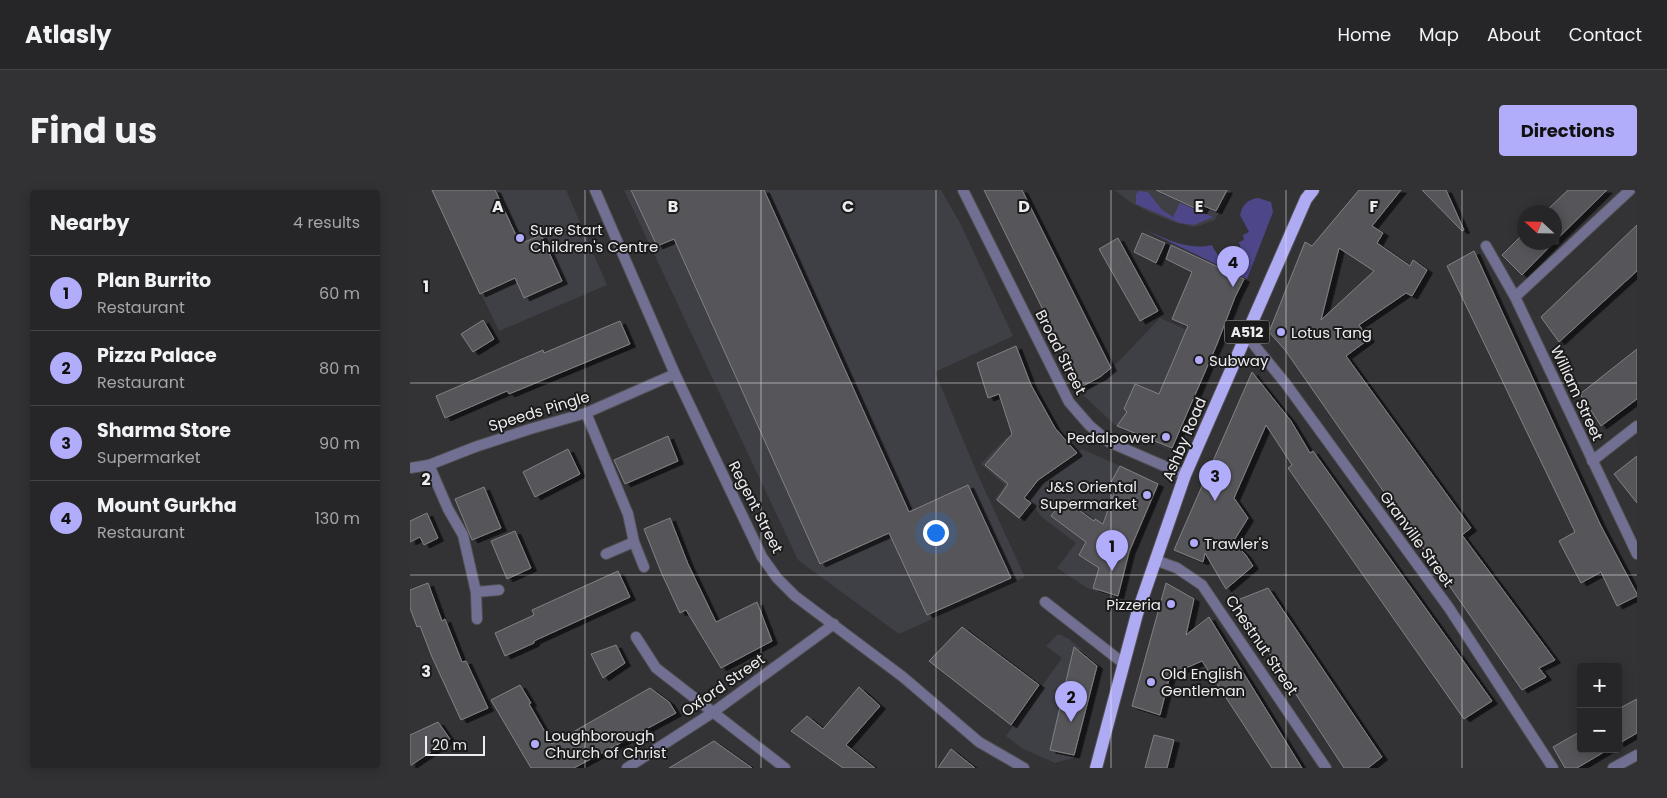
<!DOCTYPE html>
<html lang="en">
<head>
<meta charset="utf-8">
<style>
	:root { --surface:#262628; --page:#323234; --text:#f1f3f6; --muted:#a4a5a8; --line:#424345; --accent:#b1adfa }
	body { margin:0; font-family:Poppins,sans-serif; background:var(--page); color:var(--text) }
	.controls { position:absolute; right:15px; bottom:15px; display:grid; overflow:hidden; border-radius:5px; box-shadow:0 2px 12px #0003 }
	.controls button { width:45px; height:45px; display:grid; place-items:center; padding:0; border:0; border-bottom:1px solid var(--line); background:var(--surface); color:var(--text); font:25px sans-serif }
	.compass { position:absolute; left:1107px; top:15px; width:45px; height:45px; border-radius:50%; background:var(--surface); box-shadow:0 2px 12px #0003; rotate:292deg }
	.scale { position:absolute; left:15px; bottom:12px; width:60px; box-sizing:border-box; padding-left:5px; border:2px solid #ededef; border-top:0; font-size:14px; line-height:18px; white-space:nowrap; color:#ededef; -webkit-text-stroke:4px #1b1b1c; paint-order:stroke }
	.you { position:absolute; left:525px; top:342px; width:18px; height:18px; margin:-12px; border:4px solid #fff; border-radius:50%; background:#1a73e8; box-shadow:0 0 0 8px #1a73e833 }
	.badge { display:grid; place-items:center; width:32px; height:32px; border-radius:50%; background:var(--accent); color:#111; font-size:16px; font-weight:700 }
	.pin { position:absolute; translate:-50% -41px; filter:drop-shadow(0 1px 2px #0008) }
	.pin::after { content:''; position:absolute; top:26px; width:18px; height:15px; background:inherit; clip-path:polygon(0 0,100% 0,50% 100%) }
	.list { margin:0; padding:0; list-style:none }
	h2 { display:flex; justify-content:space-between; align-items:center; height:65px; margin:0; padding:0 20px; font-size:21px }
	h2 small { font-size:16px; font-weight:400; color:var(--muted) }
	.list li { display:grid; grid-template-columns:32px 1fr auto; gap:15px; align-items:center; box-sizing:border-box; height:75px; padding:0 20px; border-top:1px solid var(--line) }
	.list b { display:block; font-size:19px; white-space:nowrap }
	.list p { margin:0; font-size:16px; white-space:nowrap; color:var(--muted) }
	.list em { font-size:16px; font-style:normal; color:var(--muted) }
	.map { position:relative; flex:none; width:1227px; height:578px; overflow:hidden; border-radius:5px }
	header { display:flex; align-items:center; gap:30px; box-sizing:border-box; height:70px; padding:0 25px; background:var(--surface); border-bottom:1px solid var(--line) }
	header strong { font-size:24px }
	nav { display:flex; gap:28px; margin-inline-start:auto; font-size:18px }
	.intro { display:flex; align-items:center; justify-content:space-between; box-sizing:border-box; height:120px; padding:0 30px }
	h1 { margin:0; font-size:35px }
	.button { padding:12px 22px; border-radius:5px; background:var(--accent); color:#111; font-size:18px; font-weight:700 }
	main { display:flex; gap:30px; padding:0 30px }
	aside { flex:1; background:var(--surface); border-radius:5px; box-shadow:0 2px 12px #0003 }
	.map>svg:first-child { display:block }
</style>
</head>
<body>
<header>
<strong>Atlasly</strong>
<nav><a>Home</a><a>Map</a><a>About</a><a>Contact</a></nav>
</header>
<div class="intro"><h1>Find us</h1><a class="button">Directions</a></div>
<main>
<aside>
<h2>Nearby<small>4 results</small></h2>
<ul class="list">
<li><span class="badge">1</span><div><b>Plan Burrito</b><p>Restaurant</p></div><em>60 m</em></li>
<li><span class="badge">2</span><div><b>Pizza Palace</b><p>Restaurant</p></div><em>80 m</em></li>
<li><span class="badge">3</span><div><b>Sharma Store</b><p>Supermarket</p></div><em>90 m</em></li>
<li><span class="badge">4</span><div><b>Mount Gurkha</b><p>Restaurant</p></div><em>130 m</em></li>
</ul>
</aside>
<div class="map">
<svg width="1227" height="578" viewBox="0 0 1227 578">
	<defs>
		<filter id="shadow"><feDropShadow dx="5.5" dy="3" stdDeviation="0" flood-color="#0009"/></filter>
	</defs>
	<rect width="100%" height="100%" fill="#333336"/>
	<path fill="#3f3f46" d="M21,0h135l41,95 -108,46z
		M214,0h317l19,33 53,113 -78,36 42,101 48,104 -126,57 -101,-74z
		M705,0h116l-16,30 -20,7 -19,-4 -25,-10 -21,-11z
		M750,128l58,26 -46,107 -57,-26 -32,-30 37,-35z
		M597,247l42,36 25,-16 8,-8 78,35 -25,57 -17,57 -29,-9 -32,-21 19,-25 -33,-25 -9,-11 -14,13 -25,-21 10,-14 -24,-21z
		M647,445h4l8,4 29,25 -21,87 -4,7 -18,5 -32,-14 -17,-13 56,-78 -16,-12z"/>
	<path fill="#4d478a" d="M729,1l9,1 14,18 11,7 7,-14 33,14 -19,8 -14,-2 -44,-19v-10z
		M848,8l13,4 2,10 -26,67 -19,-9v-2l6,-3 -2,-5 6,-3 -2,-6 5,-2 -2,-7 5,-2 -1,-5 6,-3 -9,-17c3,-11 7,-15 18,-17z
		M733,39c22,9 44,22 69,16 3,8 11,14 12,23z"/>
	<path fill="#57575a" stroke="#818184" fill-rule="evenodd" filter="url(#shadow)" d="M22,0h63l25,54 21,-9 21,46 -38,17 -9,-20 -35,16z
		M221,0h133l145,322 59,-27 43,93 -84,37 -38,-82 -69,31 -146,-325 -17,7z
		M574,0h38l89,178 -11,9 -19,10z
		M746,0h71l-11,21 -12,-5 -3,5z
		M949,0h42l-29,36 11,7 -6,10 33,23 3,-6 14,10 -15,26 -6,-3 -47,32 10,14 -23,17 125,172 -9,7 93,125 -16,8 7,9 -24,13 -237,-340 -16,-18 36,-90 7,4zM929,58l35,23 -53,49z
		M1012,0h24l18,40 -2,1z
		M1158,0h39l-53,52v-30h-9z
		M1227,35v46l-78,71 -18,-25z
		M732,43l23,10 -9,20 -22,-11z
		M1114,43v9h30l-32,33 -20,-20z
		M708,48l40,73 -18,10 -41,-72z
		M761,55l73,34 -9,18 -18,47 -45,104 -55,-22 10,-14 -3,-3 11,-25 24,10 29,-68 -16,-7 20,-47 -26,-13z
		M1064,61l126,273 37,70v2l-20,10 -16,-34 -20,11 -22,-42 16,-9 -128,-266z
		M73,130l11,19 -21,13 -12,-18z
		M210,131l10,23 -121,50 -2,-3 -62,27 -9,-22 107,-46 1,3z
		M606,156l15,39 24,43 22,25 -39,27 -14,18 7,5 -12,15 -22,-18 11,-16 -23,-19 27,-31 -13,-40 -11,4 -11,-35z
		M1227,159v50l-36,27 -21,-32z
		M842,182l39,49 19,32 3,-2 179,250 -28,18 -176,-251 4,-3 -26,-40 -32,73 14,20 -15,24 12,12 8,12 -27,23 -21,-36 -2,9 -29,-12z
		M258,246l10,25 -53,23 -11,-24z
		M158,259l12,25 -45,23 -12,-25z
		M1227,266v47l-23,-29z
		M710,276l38,18 -29,68 -11,44 -25,-8 6,-20 -20,-13 7,-13 -35,-26 13,-17 30,22 1,-2 8,5 13,-37 -6,-3z
		M74,297l17,41 -29,12 -17,-41z
		M17,323l11,25 -14,7 -4,-8 -10,5v-21z
		M260,328l18,46 28,58 41,-20 15,39 -51,27 -35,-58 -6,3 -19,-41 -17,-43z
		M105,341l16,37 -24,11 -16,-38z
		M208,381l12,26 -96,44v2l-29,13 -10,-23 39,-18 -2,-5z
		M18,393l14,38 3,-2 17,43 4,-1 22,47 -27,12 -29,-63 -12,-31 -3,1 -7,-19v-18z
		M756,393l28,16 -8,36 23,-18 93,151h-30l-70,-107 -32,14 -10,40 -28,-9z
		M858,398l114,169 -14,11h-24l-109,-167z
		M552,437l77,58 -28,40 -82,-64z
		M206,455l9,18 -22,15 -12,-24z
		M664,457l23,19 -23,89 -24,-5z
		M110,495l11,18 -2,1 23,40 98,-56 19,14 7,11 -102,55h-43l-40,-68z
		M449,497l21,19 -34,39 29,23h-32l-52,-37 16,-15 16,13z
		M1227,509v34l-19,11v-35z
		M28,532l12,17 -40,27v-31z
		M1171,541v18h28l-32,19h-12l-12,-21z
		M744,545l20,5 -7,28h-22z
		M304,551l38,27h-83z
		M541,559l24,19h-37z"/>
	<g fill="none" stroke-linecap="round" stroke-linejoin="round">
		<defs>
			<path id="street" d="M185,0l80,184 87,183 15,21 18,18 108,81 76,65 45,26
				M553,0l106,212 20,23 20,17 76,33
				M1076,56l29,51 122,257
				M1105,107l115,-107
				M836,145l40,49 163,224 104,160
				M176,223l42,101 6,28 10,25
				M1182,271l45,-35
				M19,275l19,44 15,26 13,57 1,27
				M0,278l19,-3 46,-18 55,-18 56,-16 89,-39
				M196,364l28,-12
				M745,370l22,8 25,17 124,183
				M66,402l23,-2
				M635,412l78,61
				M226,447l20,31 129,100
				M217,578l85,-55 122,-89
				M1203,578l24,-13"/>
			<path id="primary" d="M686,578l41,-154 48,-139 121,-276 7,-9"/>
		</defs>
		<use href="#street" stroke="#515154" stroke-width="12"/>
		<use href="#primary" stroke="#515154" stroke-width="14"/>
		<use href="#street" stroke="#717093" stroke-width="10"/>
		<use href="#primary" stroke="#aeabf3" stroke-width="12"/>
	</g>
	<path fill="none" stroke="#ededef" stroke-width="1" stroke-opacity="0.55" d="M175,0v578M351,0v578M526,0v578M701,0v578M876,0v578M1052,0v578M0,193h1227M0,385h1227"/>
	<g fill="#b1adfa" stroke="#1b1b1c" stroke-width="2">
		<circle cx="110" cy="48" r="5"/>
		<circle cx="871" cy="142" r="5"/>
		<circle cx="789" cy="170" r="5"/>
		<circle cx="756" cy="247" r="5"/>
		<circle cx="737" cy="305" r="5"/>
		<circle cx="784" cy="353" r="5"/>
		<circle cx="761" cy="414" r="5"/>
		<circle cx="741" cy="492" r="5"/>
		<circle cx="125" cy="554" r="5"/>
	</g>
	<g text-anchor="middle" dominant-baseline="central" stroke-width="4" stroke-linejoin="round" paint-order="stroke">
		<rect fill="#1b1b1c" stroke="#aeaeb0" stroke-width="1" x="814.5" y="130.5" width="45" height="23" rx="4"/>
		<g font-size="14" font-weight="bold" fill="#ededef">
			<text x="837" y="142">A512</text>
		</g>
		<g font-size="15" fill="#ededef" stroke="#1b1b1c" text-anchor="start">
			<text x="120" y="39">Sure Start<tspan x="120" dy="17">Children's Centre</tspan></text>
			<text x="881" y="142">Lotus Tang</text>
			<text x="799" y="170">Subway</text>
			<text x="746" y="247" text-anchor="end">Pedalpower</text>
			<text x="727" y="296" text-anchor="end">J&amp;S Oriental<tspan x="727" dy="17">Supermarket</tspan></text>
			<text x="794" y="353">Trawler's</text>
			<text x="751" y="414" text-anchor="end">Pizzeria</text>
			<text x="751" y="483">Old English<tspan x="751" dy="17">Gentleman</tspan></text>
			<text x="135" y="545">Loughborough<tspan x="135" dy="17">Church of Christ</tspan></text>
		</g>
		<g font-size="15" fill="#ededef" stroke="#1b1b1c">
			<text transform="translate(651 162) rotate(63)">Broad Street</text>
			<text transform="translate(1167 203) rotate(65)">William Street</text>
			<text transform="translate(129 221) rotate(-17)">Speeds Pingle</text>
			<text transform="translate(774 249) rotate(-67)">Ashby Road</text>
			<text transform="translate(346 317) rotate(63)">Regent Street</text>
			<text transform="translate(1007 349) rotate(54)">Granville Street</text>
			<text transform="translate(852 455) rotate(56)">Chestnut Street</text>
			<text transform="translate(313 495) rotate(-35)">Oxford Street</text>
		</g>
	</g>
	<g font-size="16" text-anchor="middle" font-weight="bold" fill="#ededef" stroke="#1b1b1c" stroke-width="4" stroke-linejoin="round" paint-order="stroke">
		<text x="88" y="22">A</text>
		<text x="263" y="22">B</text>
		<text x="438" y="22">C</text>
		<text x="614" y="22">D</text>
		<text x="789" y="22">E</text>
		<text x="964" y="22">F</text>
		<text x="16" y="102">1</text>
		<text x="16" y="295">2</text>
		<text x="16" y="487">3</text>
	</g>
</svg>
<div class="controls">
<button>+</button>
<button>−</button>
</div>
<svg class="compass" viewBox="-18 -18 36 36"><path d="M0-13l5 13h-10z" fill="#e53935"/><path d="M0 13l5-13h-10z" fill="#a4a5a8"/></svg>
<div class="scale">20 m</div>
<div class="you"></div>
<div class="pin badge" style="left:702px;top:381px">1</div>
<div class="pin badge" style="left:661px;top:532px">2</div>
<div class="pin badge" style="left:805px;top:311px">3</div>
<div class="pin badge" style="left:823px;top:97px">4</div>
</div>
</main>
</body>
</html>
